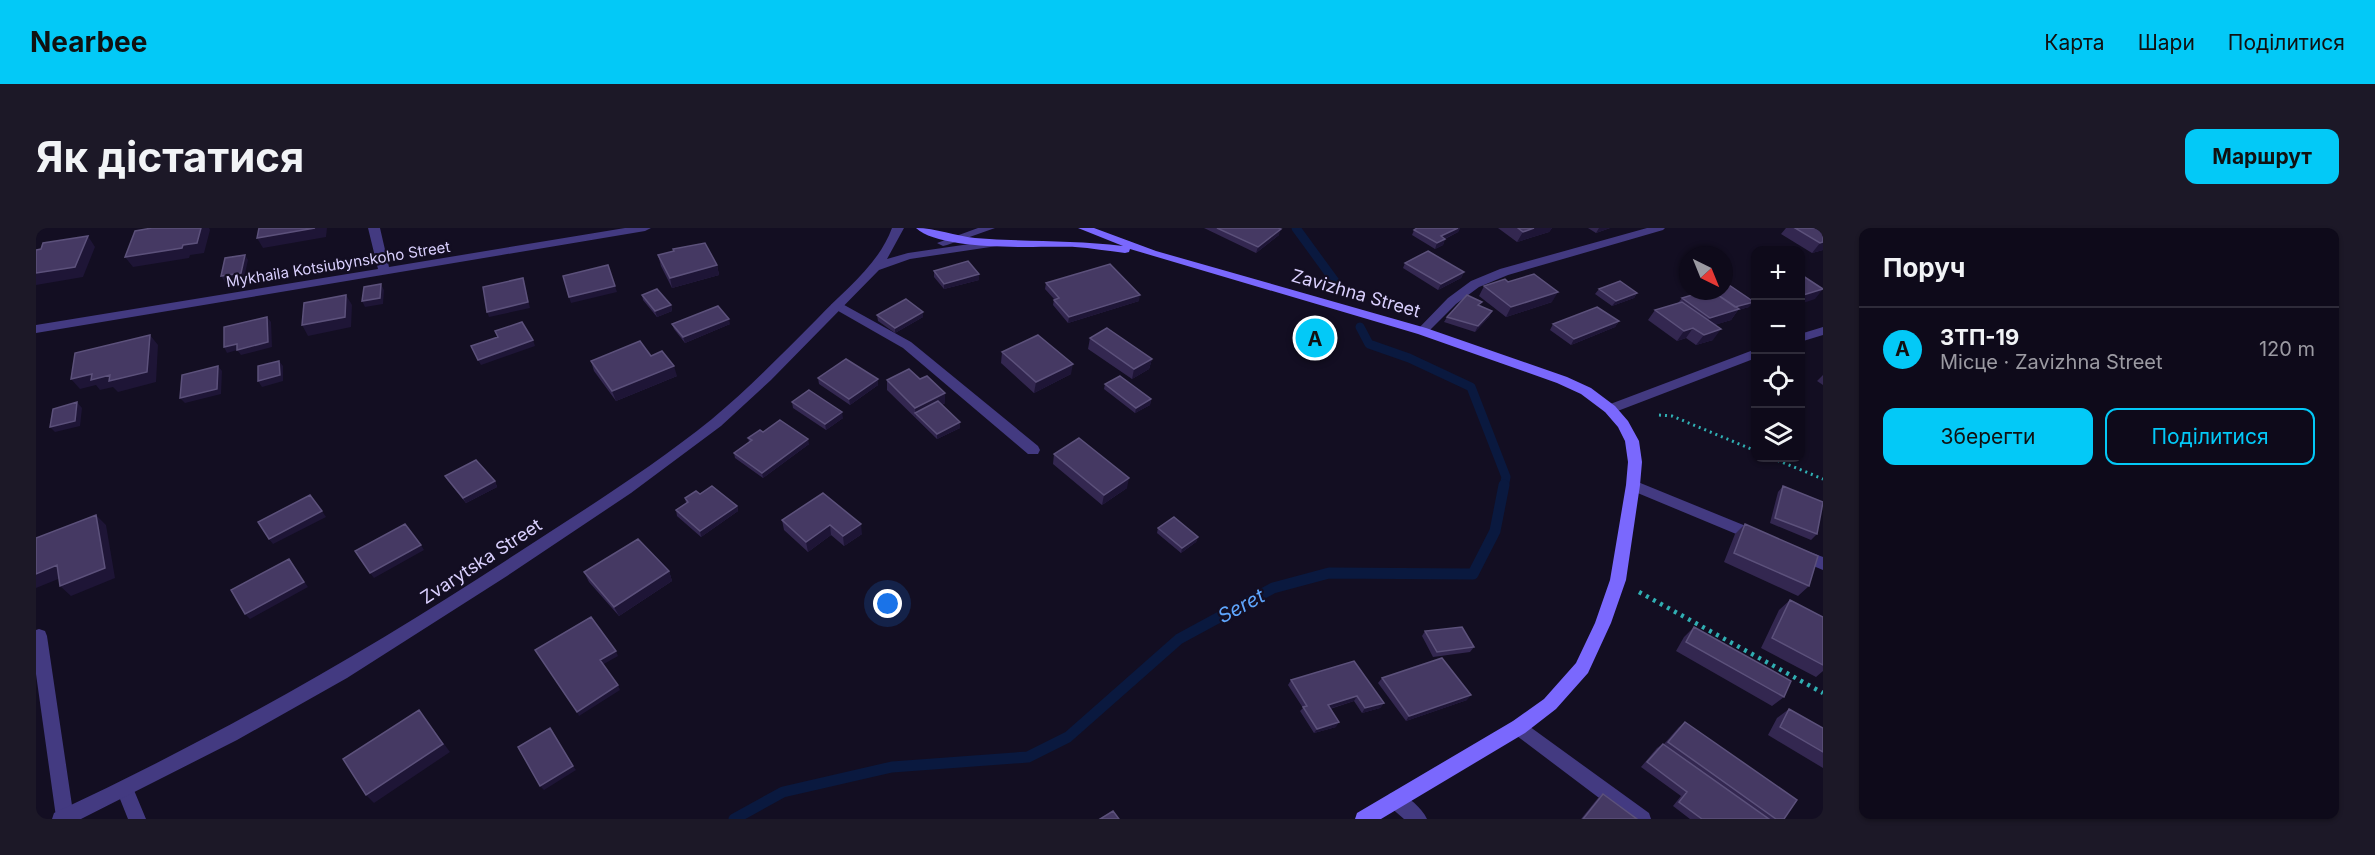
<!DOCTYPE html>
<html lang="uk">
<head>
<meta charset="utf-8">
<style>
	:root { --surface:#0e0a1a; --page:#1c1827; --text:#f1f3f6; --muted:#9b9aa2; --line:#2e2b39; --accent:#03c9f7 }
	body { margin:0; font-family:Inter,sans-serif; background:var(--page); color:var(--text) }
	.controls { position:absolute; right:18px; top:18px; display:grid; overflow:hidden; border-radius:12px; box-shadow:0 2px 4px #0004 }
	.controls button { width:54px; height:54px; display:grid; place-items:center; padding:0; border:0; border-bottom:2px solid var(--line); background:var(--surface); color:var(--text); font:30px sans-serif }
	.compass { position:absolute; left:1643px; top:18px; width:54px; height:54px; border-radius:50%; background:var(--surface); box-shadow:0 2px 4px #0004; rotate:137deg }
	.you { position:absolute; left:852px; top:376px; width:21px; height:21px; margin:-15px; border:4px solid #fff; border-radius:50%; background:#1a73e8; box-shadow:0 0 0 9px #1a73e833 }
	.badge { display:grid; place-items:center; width:39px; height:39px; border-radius:50%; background:var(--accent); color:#111; font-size:20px; font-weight:700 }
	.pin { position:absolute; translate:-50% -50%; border:3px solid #fff; box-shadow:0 2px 6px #0006 }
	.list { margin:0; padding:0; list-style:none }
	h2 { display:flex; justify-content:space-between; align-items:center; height:78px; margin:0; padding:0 24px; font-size:26px }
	h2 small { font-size:20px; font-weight:400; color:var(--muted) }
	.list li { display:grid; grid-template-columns:39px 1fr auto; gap:18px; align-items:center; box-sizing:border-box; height:84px; padding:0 24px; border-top:2px solid var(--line) }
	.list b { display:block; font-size:22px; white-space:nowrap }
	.list p { margin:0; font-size:20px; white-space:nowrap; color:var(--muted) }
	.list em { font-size:20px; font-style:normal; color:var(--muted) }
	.actions { display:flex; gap:12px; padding:18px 24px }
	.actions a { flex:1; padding:14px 0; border:2px solid var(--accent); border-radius:12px; text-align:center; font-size:21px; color:var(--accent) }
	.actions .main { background:var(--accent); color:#111 }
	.icon { flex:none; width:33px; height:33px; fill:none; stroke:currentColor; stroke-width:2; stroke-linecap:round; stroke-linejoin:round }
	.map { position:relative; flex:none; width:1787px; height:591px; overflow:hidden; border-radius:12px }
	header { display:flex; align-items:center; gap:36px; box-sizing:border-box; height:84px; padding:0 30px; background:var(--accent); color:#111 }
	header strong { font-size:28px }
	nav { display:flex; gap:33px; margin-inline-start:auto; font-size:21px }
	.intro { display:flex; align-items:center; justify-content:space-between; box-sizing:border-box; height:144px; padding:0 36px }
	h1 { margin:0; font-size:42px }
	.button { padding:15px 27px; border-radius:12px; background:var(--accent); color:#111; font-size:21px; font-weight:700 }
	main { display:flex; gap:36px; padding:0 36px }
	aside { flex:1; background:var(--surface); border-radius:12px; box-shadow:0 2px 4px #0004 }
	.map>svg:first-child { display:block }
</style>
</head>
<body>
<header>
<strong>Nearbee</strong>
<nav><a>Карта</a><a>Шари</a><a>Поділитися</a></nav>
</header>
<div class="intro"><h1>Як дістатися</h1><a class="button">Маршрут</a></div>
<main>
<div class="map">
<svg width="1787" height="591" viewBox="0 0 1787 591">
	<rect width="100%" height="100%" fill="#130e22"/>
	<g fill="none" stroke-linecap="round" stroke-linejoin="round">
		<path stroke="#0a193f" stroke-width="9" d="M1260,0l43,59
			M1324,99l9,17 40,14 62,29 35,90 -2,10"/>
		<path stroke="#0a193f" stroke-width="11" d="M698,591l49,-27 109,-25 136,-10 40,-20 111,-98 94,-51 56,-15 144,1 22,-43 9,-46"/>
		<path stroke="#30afb3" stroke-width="3" stroke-dasharray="2 4" stroke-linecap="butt" d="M1623,187l13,1 84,35
			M1736,230l51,21"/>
		<path stroke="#30afb3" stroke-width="4.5" stroke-dasharray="3 5" stroke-linecap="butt" d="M1603,364l184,101"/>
		<path fill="#433a81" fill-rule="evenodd" d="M801,73l74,41 127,104 2,4 -2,4h-10l-125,-106 -70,-40 -2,-3z
			M1597,252l130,53 3,4 -3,4h-10l-125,-52 -2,-4z
			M1763,320l24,9v13l-29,-12 -3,-4 3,-4z
			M3,401l6,2 2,5 27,183h-18v-2l-20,-143v-44z
			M1483,491l130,94 2,6h-24l-114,-86 -3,-6 3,-6z
			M89,552l6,3 15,36h-18l-12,-30 3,-6z
			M1360,563c12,5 26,17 31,28h-23l-15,-13 -2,-6 2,-6z"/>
		<path fill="#433a81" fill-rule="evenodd" d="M332,0h12l9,39 236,-39h26l-6,3 -609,102v-8l342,-56z
			M856,0h12l-17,31 21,-6 89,-13 6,3 -6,3 -87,13 -31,11 -108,110 -50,46 -90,67 -124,83 -160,102 -110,62 -156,79h-29l2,-6c161,-75 314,-162 462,-259 66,-43 134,-85 196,-135 37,-31 71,-66 105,-100 27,-29 61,-53 75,-91z
			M942,0h17l-48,17 -4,1 -6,-3z
			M1611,0h18l-2,2 -155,45 -29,12 -23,17 -30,30 -4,1 -6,-4 32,-33 23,-17 29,-12z
			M1787,99v8l-23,7v-8z
			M1720,121v9l-141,54h-10l-2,-3 2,-3z"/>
		<path fill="#7a68fd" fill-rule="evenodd" d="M880,0c20,0 39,8 59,10 50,4 99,2 148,8l-45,-18h16l62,23 270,77 141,49 24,11 24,18 13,15 11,20 3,21 -2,23 -14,95 -15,43 -23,50 -32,36 -31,24 -144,86h-26l2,-6 156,-92 31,-22 32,-36 19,-40 15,-43 16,-95 2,-23 -3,-21 -7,-14 -13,-15 -24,-18 -24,-11 -139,-49 -288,-85 -1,3 -4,1c-17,-2 -34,-5 -50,-6 -36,-1 -133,5 -159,-19z"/>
	</g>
	<path fill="#332750" d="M1168,0h74l1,7 -23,18z
		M1381,0h43l-2,4 -13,7 -2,6 -8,4 -23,-14 2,-5z
		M1462,0h54l-3,4 -32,10z
		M1552,0h22l-14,5z
		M1750,0h37v22l-11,3 -31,-19z
		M637,21l44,16 2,10 -47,13 -11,-22 -3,-11 16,-3z
		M1369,35l59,9 -3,6 -23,12 -35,-22z
		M898,43l45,3v6l-35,9 -10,-12z
		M1472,54l44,20 -46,15 -27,-21 5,-10z
		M1010,55l93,18 -71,22 -15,-18 1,-6 -9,-10z
		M1563,61l38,4 -3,5 -22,8 -17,-12z
		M606,67l29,10 1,6 -15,6 -14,-17z
		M1646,70l67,9 -11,3 -7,10 -17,5 -1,15 -17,5 -10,-7 -9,3 -29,-21 7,-10 23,-7z
		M1456,83l-3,6 -14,15 -31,-10 3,-5z
		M841,87l46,2 -28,16 -17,-12z
		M1583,93l-4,6 -44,18 -21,-15 3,-6z
		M636,96h58l-45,19 -11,-14z
		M1297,103l-8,17 -25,-8 2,-5z
		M1054,110l62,21 -3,10 -17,10 -44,-30z
		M966,124l69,22 -37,19 -33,-30z
		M615,128l26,20 -61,25 -22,-30 -3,-10z
		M1787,147v10l-6,-4z
		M782,150l60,1v6l-28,20 -31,-21z
		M851,152l58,23 -3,2 18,17v6l-23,11 -50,-49z
		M1069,156l46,15 -1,6 -15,8 -31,-24z
		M756,174l51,16 -17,12 -33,-22z
		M727,204l46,12 -46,34 -28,-20 -1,-5 15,-11 -1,-4z
		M1018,226l73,34 -25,17 -49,-41z
		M409,248l50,5 2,6 -31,16 -18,-22z
		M1747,258l34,48 -6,6 -41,-17 8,-31z
		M787,265l39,41 -18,12 -13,-11 -23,17 -24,-22 -2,-10z
		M649,270l52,8 1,5 -37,26 -24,-21 -1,-6 10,-7z
		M1709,296l64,62 -11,10 -74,-34 11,-28z
		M1122,300l40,9 -2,5 -15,11 -24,-20z
		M633,343l3,10 -53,35 -30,-34 -5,-10z
		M1754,372l33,17v54l-7,6 -55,-29 18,-38z
		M1658,399l90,70 -12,9 -96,-55 8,-14z
		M1389,403l49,16 -4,5 -37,5 -11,-21z
		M1346,450l85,22 -61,21 -28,-38z
		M1255,452l93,23 -4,5 -18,5 -8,-12 -24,8 6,18 -22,6 -14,-22 3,-3 -15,-23z
		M1753,481l34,19v40l-55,-33 9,-17z
		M1649,494l99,97h-94l-17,-13 8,-10 -40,-29 16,-19 6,-4h1l15,-17z
		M1567,566l34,25h-56l17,-21z"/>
	<path fill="#1e1536" d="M165,0h8l1,2 -6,23 -14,2 -1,3 -56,9 -8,-10 58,-12z
		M279,0h12l-1,9 -63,11 -6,-10z
		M1422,0h2l-2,4 -20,10 3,-6z
		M1498,0h18l-3,4 -32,10 6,-10z
		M1563,0h11l-14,5z
		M1245,1l-2,6 -23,18 2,-6z
		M52,8l7,11 -12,30 -47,8v-12z
		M1409,11l-2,6 -8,4 2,-6z
		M1787,14v8l-11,3 8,-10z
		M209,27l3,5 -4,18 -19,4 -4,-6z
		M681,37l2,10 -47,13 -2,-10z
		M1428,44l-3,6 -23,12 3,-6z
		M943,46v6l-35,9v-5z
		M487,50l7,30 -41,9 -2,-5z
		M345,56l3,6 -1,14 -18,3 -3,-6z
		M579,58l2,6 -46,11 -2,-6z
		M1787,61l-8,10 -15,5v-8z
		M1522,64l-6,10 -46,15 5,-10z
		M1601,65l-3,5 -22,8 4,-5z
		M310,67l6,10 -1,22 -43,9 -6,-11z
		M1104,67l-1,6 -71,22 1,-6z
		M1718,74l-5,5 -11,3 -7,10 -29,9 8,-11 21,-10z
		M635,77l1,6 -15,6 -2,-6z
		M1456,83l-3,6 -14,15 3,-6z
		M887,84v5l-28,16v-5z
		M231,89l4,5 1,25 -31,8 -4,-5 -10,3 -3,-6z
		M693,91l1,5 -45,19 -2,-6z
		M1583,93l-4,6 -44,18 3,-6z
		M1657,100l-7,10 -9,3 7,-10z
		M1685,101l-8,11 -17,5 8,-10z
		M114,107l8,10 -2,37 -38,10 -5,-5 -13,3 -4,-5 -16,4 -9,-10 21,-5z
		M497,112l2,6 -54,19 -3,-5z
		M1116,131l-3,10 -17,10 2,-10z
		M243,133l4,5v15l-21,6 -4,-6z
		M1037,136l-2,10 -37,19 2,-11z
		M182,138l4,5 -1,23 -36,9 -5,-5z
		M638,138l3,10 -61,25 -4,-10z
		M842,151v6l-28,20 -1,-6z
		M909,165v10l-26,13 -4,-3 1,5 -1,-10z
		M1115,171l-1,6 -15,8 1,-5z
		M41,174l5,6 -2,18 -25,6 -5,-5z
		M806,184l1,6 -17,12 -1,-6z
		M924,194v6l-23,11v-5z
		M772,211l1,5 -46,34 -1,-5z
		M1093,250l-2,10 -25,17 2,-10z
		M459,253l2,6 -31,16 -3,-5z
		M701,278l1,5 -37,26 -1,-6z
		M286,283l4,6 -53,27 -4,-5z
		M60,287l10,10 9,53 -44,18 -11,-10z
		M825,296l1,10 -18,12 -1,-10z
		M794,297l1,10 -23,17 -2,-10z
		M1162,309l-2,5 -15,11 1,-5z
		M385,317l3,5 -50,28 -4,-5z
		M253,331l19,28 -58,32 -5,-5z
		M21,337l11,10 -32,13v-14z
		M633,343l3,10 -53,35 -5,-9z
		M580,423l2,5 -16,9 -2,-5z
		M582,457l2,5 -41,26 -2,-4z
		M1435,467l-4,5 -61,21 3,-5z
		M1321,468l-3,5 -29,9 3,-5z
		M1348,475l-4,5 -18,5 3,-5z
		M383,482l31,42 -76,51 -8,-8z
		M1303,494l-3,5 -22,6 3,-4z
		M537,538l3,4 -32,20 -4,-4z"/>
	<path fill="#453963" stroke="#5c517b" stroke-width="1.5" d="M116,0h49l-4,15 -14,2 -1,3 -57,9 10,-26z
		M223,0h56l-58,10z
		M1181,0h61l3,1 -23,18z
		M1381,0h41l-17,8 4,3 -8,4 -23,-13z
		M1482,0h16l-11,4z
		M1759,0h28v14l-3,1z
		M52,8l-13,31 -39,6v-23l5,-1 2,-6z
		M669,15l12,22 -47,13 -12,-23 16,-4 -1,-2z
		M1392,23l36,21 -23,12 -36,-21z
		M209,27l-4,18 -20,3 4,-18z
		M932,33l11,13 -35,10 -10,-13z
		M1074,36l30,31 -71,22 -15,-17 5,-2 -13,-15z
		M572,37l7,21 -46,11 -6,-21z
		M1498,46l24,18 -47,15 -27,-21 21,-7 3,3z
		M1764,46l23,15 -23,7z
		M487,50l5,24 -41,10 -4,-25z
		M1584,53l17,12 -21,8 -17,-12z
		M345,56l-1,14 -18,3 2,-14z
		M1693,57l25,17 -19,5 -23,-16h12v-5z
		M621,61l14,16 -16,6 -13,-16z
		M1669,63h7l27,18 -29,9 -28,-20z
		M310,67l-1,22 -43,8 2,-22z
		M1431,67l15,7 -4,3 14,6 -14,15 -31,-9z
		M870,71l17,13 -28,16 -18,-13z
		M1646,74l39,27 -17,6 -11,-7 -9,3 -29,-21z
		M682,78l11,13 -46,18 -11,-13z
		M1561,79l22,14 -45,18 -21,-15z
		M231,89l1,25 -31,8v-6l-13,3v-20z
		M486,94l11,18 -55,20 -7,-14 27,-9 -3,-6z
		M1271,95l26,8 -6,12 -25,-8z
		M1071,100l45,31 -18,10 -44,-31z
		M114,107l-3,37 -38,9 1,-6 -19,5 1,-6 -21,5 4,-26z
		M1002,107l35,29 -37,18 -34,-30z
		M604,113l11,15 11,-5 12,15 -62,25 -21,-30z
		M810,131l32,20 -29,20 -31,-21z
		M243,133l1,14 -22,6v-15z
		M182,138l-1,23 -37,9 2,-23z
		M873,141l11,10 7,-3 18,17 -30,15 -28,-28z
		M1084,148l31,23 -15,9 -31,-24z
		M773,162l33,22 -17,12 -33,-22z
		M902,173l22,21 -23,12 -22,-21z
		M41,174l-2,19 -25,6 3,-18z
		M744,192l28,19 -46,34 -28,-20 18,-13 -4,-2 12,-8 3,2z
		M1043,210l50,40 -25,17 -50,-41z
		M440,232l19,21 -32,17 -18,-22z
		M676,258l25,20 -37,25 -24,-21 12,-8 -3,-4 11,-7 4,3z
		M1747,258l40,16 -6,32 -42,-16z
		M787,265l38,31 -18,12 -13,-11 -24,17 -24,-22z
		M274,267l12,16 -53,28 -11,-17z
		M60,287l9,53 -45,18 -3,-21 -21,9v-36z
		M1138,289l24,20 -16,11 -24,-20z
		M369,296l16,21 -51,28 -15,-22z
		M1709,296l73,32 -9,30 -75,-33z
		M602,311l31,32 -55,36 -30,-35z
		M253,331l15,23 -59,32 -14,-24z
		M1754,372l33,17v48l-51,-27z
		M555,389l25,34 -16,9 18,25 -41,27 -42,-62z
		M1426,399l12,20 -37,5 -12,-21z
		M1658,399l97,54 -7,16 -98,-55z
		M1406,430l29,37 -62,21 -27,-38z
		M1318,433l30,42 -19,5 -8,-12 -29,9 11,17 -22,7 -14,-22 4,-1 -16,-26z
		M1753,481l34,19v24l-43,-25z
		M383,482l24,34 -77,51 -23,-36z
		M1649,494l112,78 -13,19h-8l-108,-77z
		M514,500l23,38 -33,20 -22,-39z
		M1627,516l106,75h-67l-23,-17 8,-10 -40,-30z
		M1567,566l34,25h-54z
		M1077,583l6,8h-19z"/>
	<g text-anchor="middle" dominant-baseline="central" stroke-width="4.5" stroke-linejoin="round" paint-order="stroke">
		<g font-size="15" fill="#dad0fe" stroke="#130e22">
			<text transform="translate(302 36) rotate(-9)">Mykhaila Kotsiubynskoho Street</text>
		</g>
		<g font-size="18" fill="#dad0fe" stroke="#130e22">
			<text transform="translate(1320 65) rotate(16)">Zavizhna Street</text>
			<text transform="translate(445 333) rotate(-33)">Zvarytska Street</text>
		</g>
		<g font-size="20" font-style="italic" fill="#5fa6fd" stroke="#130e22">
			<text transform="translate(1205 378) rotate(-28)">Seret</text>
		</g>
	</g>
</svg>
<div class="controls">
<button>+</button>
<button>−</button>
<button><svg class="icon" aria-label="locate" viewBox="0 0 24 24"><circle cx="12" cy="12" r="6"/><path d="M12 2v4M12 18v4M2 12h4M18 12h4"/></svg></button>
<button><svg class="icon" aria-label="layers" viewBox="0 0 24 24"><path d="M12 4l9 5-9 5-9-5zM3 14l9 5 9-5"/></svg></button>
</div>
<svg class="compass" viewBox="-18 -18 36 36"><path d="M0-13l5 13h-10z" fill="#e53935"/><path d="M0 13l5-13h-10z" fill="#9b9aa2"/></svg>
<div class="you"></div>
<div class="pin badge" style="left:1279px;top:110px">A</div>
</div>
<aside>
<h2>Поруч<small></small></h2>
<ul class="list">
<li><span class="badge">A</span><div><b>ЗТП-19</b><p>Місце · Zavizhna Street</p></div><em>120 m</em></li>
</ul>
<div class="actions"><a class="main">Зберегти</a><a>Поділитися</a></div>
</aside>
</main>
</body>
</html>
